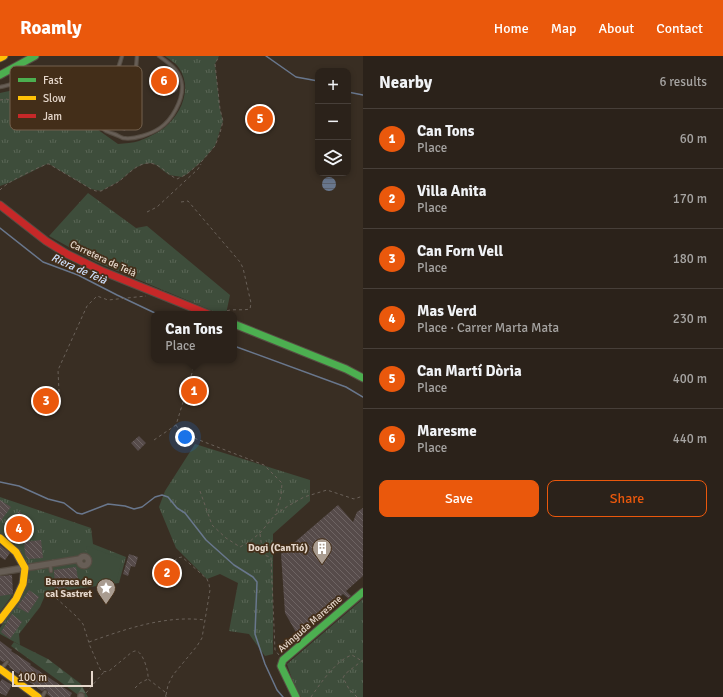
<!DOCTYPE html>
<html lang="en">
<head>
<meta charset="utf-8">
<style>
	:root { --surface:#2b221a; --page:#332a23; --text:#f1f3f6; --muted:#a6a4a2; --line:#473f39; --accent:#ea580c }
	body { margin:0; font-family:Signika,sans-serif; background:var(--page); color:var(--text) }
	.controls { position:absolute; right:12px; top:12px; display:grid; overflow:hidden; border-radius:8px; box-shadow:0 2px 6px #0003 }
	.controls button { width:36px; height:36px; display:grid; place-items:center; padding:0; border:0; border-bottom:1px solid var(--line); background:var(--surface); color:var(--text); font:20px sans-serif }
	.scale { position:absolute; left:12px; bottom:10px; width:81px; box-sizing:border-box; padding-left:4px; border:2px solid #e5d7cb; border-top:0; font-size:11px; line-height:14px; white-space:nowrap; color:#e5d7cb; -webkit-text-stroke:3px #432e19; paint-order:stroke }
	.you { position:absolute; left:185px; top:381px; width:14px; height:14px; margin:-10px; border:3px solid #fff; border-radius:50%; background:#1a73e8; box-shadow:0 0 0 6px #1a73e833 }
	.badge { display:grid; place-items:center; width:26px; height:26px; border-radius:50%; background:var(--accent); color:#fff; font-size:13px; font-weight:700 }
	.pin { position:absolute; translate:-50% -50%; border:2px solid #fff; box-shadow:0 1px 4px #0006 }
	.popup { position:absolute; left:151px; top:255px; width:86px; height:52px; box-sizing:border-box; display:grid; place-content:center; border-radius:8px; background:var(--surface); filter:drop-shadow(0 1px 3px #0005); font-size:13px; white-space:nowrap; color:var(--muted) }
	.popup b { font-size:15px; color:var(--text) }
	.popup::after { content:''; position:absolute; left:50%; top:100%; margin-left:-8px; border:8px solid transparent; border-top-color:var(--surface) }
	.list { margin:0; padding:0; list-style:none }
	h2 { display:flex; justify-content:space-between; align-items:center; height:52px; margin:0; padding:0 16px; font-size:17px }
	h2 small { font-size:13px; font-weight:400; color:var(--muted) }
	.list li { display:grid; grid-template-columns:26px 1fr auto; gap:12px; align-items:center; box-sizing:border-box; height:60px; padding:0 16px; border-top:1px solid var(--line) }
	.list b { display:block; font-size:15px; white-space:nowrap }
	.list p { margin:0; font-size:13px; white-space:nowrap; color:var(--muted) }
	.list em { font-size:13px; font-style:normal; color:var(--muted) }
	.actions { display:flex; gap:8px; padding:12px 16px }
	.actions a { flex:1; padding:9px 0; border:1px solid var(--accent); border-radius:8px; text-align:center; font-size:14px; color:var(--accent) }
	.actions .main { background:var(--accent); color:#fff }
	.icon { flex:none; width:22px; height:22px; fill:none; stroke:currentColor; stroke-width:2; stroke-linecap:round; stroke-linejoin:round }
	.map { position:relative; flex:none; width:363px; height:641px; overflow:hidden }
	header { display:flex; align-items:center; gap:24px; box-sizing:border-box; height:56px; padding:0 20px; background:var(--accent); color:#fff }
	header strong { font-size:19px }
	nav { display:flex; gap:22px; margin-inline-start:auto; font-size:14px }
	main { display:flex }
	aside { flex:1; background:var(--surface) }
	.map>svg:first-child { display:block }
</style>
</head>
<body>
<header>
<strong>Roamly</strong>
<nav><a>Home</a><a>Map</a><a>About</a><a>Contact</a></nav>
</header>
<main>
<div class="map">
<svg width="363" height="641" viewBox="0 0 363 641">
	<defs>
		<pattern id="grass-tufts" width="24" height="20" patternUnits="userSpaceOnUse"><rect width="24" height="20" fill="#3e4d3b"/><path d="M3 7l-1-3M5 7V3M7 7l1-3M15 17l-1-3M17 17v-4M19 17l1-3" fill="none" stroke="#5a6656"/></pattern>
		<pattern id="forest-firs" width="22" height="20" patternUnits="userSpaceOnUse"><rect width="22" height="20" fill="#3e4d3b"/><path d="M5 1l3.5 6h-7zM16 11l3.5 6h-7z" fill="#5a6656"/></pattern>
		<pattern id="water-rules" width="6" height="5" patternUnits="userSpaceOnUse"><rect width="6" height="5" fill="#69778d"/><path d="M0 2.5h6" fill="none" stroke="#5b616d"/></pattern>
		<pattern id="building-back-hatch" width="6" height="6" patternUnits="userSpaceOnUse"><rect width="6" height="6" fill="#564b4a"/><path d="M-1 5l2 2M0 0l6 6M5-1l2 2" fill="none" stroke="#6e6463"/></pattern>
	</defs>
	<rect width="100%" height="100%" fill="#392e23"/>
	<path fill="url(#grass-tufts)" d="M165,0h54l-4,8 5,45 3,12 -8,25 -13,15 -15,13 -5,3 -13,-2 -13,-10 -4,-2 -8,1 -9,4 -17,14 -17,9 -10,-2 -42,-25h-2l-36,18 -11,4v-93l23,-5 35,8 36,31 24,17c7,-1 15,-1 21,-3 7,-3 19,-8 25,-13 17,-13 29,-40 15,-60 -3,-5 -9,-8 -14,-12z
		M88,137l48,35 11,-2 83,69 -4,19h-6l-124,-52 -47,-26z
		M195,388l115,36v21l-37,33v120l-8,2 -16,-22 -20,-3 9,-48 -18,-9 -13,5 -31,-31 -17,-41 6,-16z
		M0,441l91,31 2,16 33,13 -7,26 -73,10 -6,14 -21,27 1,11 -20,-11v-6l25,-38 4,-18 -2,-9 -14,-21 -13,-9z
		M363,543v98h-62l-8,-15 -6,-18z"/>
	<path fill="url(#forest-firs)" d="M14,586l34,17 33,25 7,13h-7l-70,-51z"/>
	<path fill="#3e4d3b" d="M87,490l35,13 -5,21 -28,3 -1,-15 4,-6 -2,-6 -4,-3z
		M13,538l-2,3 -11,15v-17z"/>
	<path fill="url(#water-rules)" d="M322 128a7 7 0 1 1 14 0a7 7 0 1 1-14 0Z"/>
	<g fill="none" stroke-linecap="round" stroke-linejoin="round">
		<path stroke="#69778d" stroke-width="1.5" d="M266,0l30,21 22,4
			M348,36l15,3
			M0,172l43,34 35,13 39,20 40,19
			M234,290l112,41 17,10
			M0,426l19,4 29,13 16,4 13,10 5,1 26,-10 17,2 9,3 8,-2 13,-10 7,-2 6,2 9,11 8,5 21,27 28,25 19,12 4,5 -2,52 10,30 12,26 6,7"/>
	</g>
	<path fill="url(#building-back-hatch)" d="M164,14v3l6,3 2,5h2l1,4 2,1 1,2 -1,3 -3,2 -16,-4 -1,-2h-2l-3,-8v-2z
		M123,28l8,15 7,-3 -13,35 -11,-4 8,-21 -8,-18z
		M261,57l6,5 -8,8 -5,-5z
		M191,328l9,2 -4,12 -8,-2z
		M47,335l7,5 -7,12 -3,-2 -3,5 -5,-2z
		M139,380l7,7 -8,8 -7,-8z
		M0,444l11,7 -11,15z
		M338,449l15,17 4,-10 6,-4v68l-17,15 5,5 -3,2 -5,-4 -46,40 -12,-21 -4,-59z
		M19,455l14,13 -13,19 -15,-9z
		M41,484l2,18 -15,1 -3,-5 -1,-12z
		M0,489l10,8 -5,7 -5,-3z
		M129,498l9,3 -3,10 -4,-1 -3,10 -5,-2z
		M76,511l3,18 -24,4 -1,-19z
		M164,511l9,4 -3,8 -9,-4z
		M12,519l1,19 -13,2v-20z
		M29,534l10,7 -11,16 -11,-6z
		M12,558l10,8 -12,17 -9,-7z
		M0,585l12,9 -1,1 20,13 -1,1 42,28 -2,4h-19l-4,-3 1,-2 -1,-2 -2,-1 -3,2 -14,-10v-1l1,-3 -1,-2 -3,-1 -2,3 -14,-10 1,-1 -2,-1 2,-3 -2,-2h-2l-3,2 -3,-2z
		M2,623l10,6 -6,11 -6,-3v-11z"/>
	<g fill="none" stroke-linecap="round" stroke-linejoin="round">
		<defs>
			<path id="lane" d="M27,26c10,-2 20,-1 30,2 12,3 27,11 40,9 13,-2 22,-25 25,-37
				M0,31c7,-1 17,-5 24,-5 11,0 45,13 54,21 9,8 18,21 28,28 2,1 5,2 8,3 3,1 6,3 9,4 11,2 28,-4 37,-10 12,-8 23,-28 22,-42 -1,-15 -12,-22 -23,-30
				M107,32l21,-10 8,-10 1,-12
				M50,508l1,7
				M1,613l6,-7
				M22,627l4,-6
				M42,641l3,-5"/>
			<path id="street" d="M79.5 505a4.5 4.5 0 1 1 9 0a4.5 4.5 0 1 1-9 0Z
				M0,516l80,-13
				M81,641v-1"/>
			<path id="fast" d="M0,19l35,-19
				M234,268l112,45 17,9
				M296,641l-15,-31 2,-6 80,-68"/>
			<path id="slow" d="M0,2l4,-2
				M0,482l16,14 9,16 -2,16 -7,15 -16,21
				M0,613l38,28"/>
			<path id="jam" d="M0,149l46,36 21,13 35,17 106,43"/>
		</defs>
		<use href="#lane" stroke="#564d43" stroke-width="4.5"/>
		<use href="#street" stroke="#564d43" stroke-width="8"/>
		<use href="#fast" stroke="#564d43" stroke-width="9"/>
		<use href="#slow" stroke="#564d43" stroke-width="9"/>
		<use href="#jam" stroke="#564d43" stroke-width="9"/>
		<path stroke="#6a6159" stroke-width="1" stroke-dasharray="3 3" stroke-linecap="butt" d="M0,44l6,-1 8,2 36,16 12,3 15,1v-4l-7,-1 -1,4
			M0,134c8,-9 35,-21 47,-26h2l42,25 5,2h5c6,-3 12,-6 17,-9 10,-7 22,-23 36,-18 7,2 14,10 21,14l2,1 10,-5 15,-13 13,-15 5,-13 3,-12 -3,-12 -5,-45 4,-8
			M181,146l7,-1 46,54 6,7 3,6 8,35 -1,6c-9,2 -18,-1 -27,3l-1,2
			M147,156l10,-5 41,-38 3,-5
			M54,347l5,-11 -1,-22 29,-64 10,-10 11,4 38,-4
			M176,369l5,8 83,32 18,18 -1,13 -6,19
			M154,384l22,-15 20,-65
			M200,435l12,34 14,13 14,9 9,-5 11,-9 15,-18 13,-9 16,-9 23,-7 27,9 9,-3
			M260,478l3,21 8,2 4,93 4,5
			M56,542l20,18 7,8 7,22 10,23c3,3 5,3 9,2l23,-19c1,0 2,-1 3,-1 8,-1 14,22 13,28l17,13 1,5
			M89,586c37,-13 76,-27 116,-22
			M135,632l5,-5 8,-4
			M86,637l10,-12 8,-9
			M166,639l2,-10 5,-10 24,-29 5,-8 8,-48 -1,-6 -2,-5 -25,-22 -5,1 -3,4
			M311,641c9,-13 25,-37 41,-42l10,6
			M357,641l-8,-8 -6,-11 2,-4 18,-14"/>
		<use href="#lane" stroke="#675e56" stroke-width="2.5"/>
		<use href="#street" stroke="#675e56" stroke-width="5.5"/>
		<use href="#fast" stroke="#4caf50" stroke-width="7"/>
		<use href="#slow" stroke="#ffc107" stroke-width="7"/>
		<use href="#jam" stroke="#c62828" stroke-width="7"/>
	</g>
	<defs>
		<symbol id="building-pin" viewBox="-11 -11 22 30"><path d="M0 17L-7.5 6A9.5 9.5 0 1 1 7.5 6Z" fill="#a99c90" stroke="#432e19"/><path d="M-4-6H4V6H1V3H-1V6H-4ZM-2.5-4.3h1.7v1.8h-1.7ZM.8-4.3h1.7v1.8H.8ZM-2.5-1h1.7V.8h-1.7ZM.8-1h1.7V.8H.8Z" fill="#fff"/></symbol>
		<symbol id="sight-pin" viewBox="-11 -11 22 30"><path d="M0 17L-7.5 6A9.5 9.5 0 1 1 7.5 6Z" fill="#a99c90" stroke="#432e19"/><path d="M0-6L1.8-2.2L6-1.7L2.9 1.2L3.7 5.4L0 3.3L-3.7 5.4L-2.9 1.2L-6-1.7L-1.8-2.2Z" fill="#fff"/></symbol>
	</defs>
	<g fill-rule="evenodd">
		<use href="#building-pin" x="311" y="481" width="22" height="30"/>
		<use href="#sight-pin" x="95" y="521" width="22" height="30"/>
	</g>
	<g text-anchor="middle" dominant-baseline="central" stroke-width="3.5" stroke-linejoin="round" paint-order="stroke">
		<g font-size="10" fill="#e5d7cb" stroke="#432e19">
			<text transform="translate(103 203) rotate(25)">Carretera de Teià</text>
			<text transform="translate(310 568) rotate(-41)">Avinguda Maresme</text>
		</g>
		<g font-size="10" font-weight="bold" fill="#e5d7cb" stroke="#432e19" text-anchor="end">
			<text x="308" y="492">Dogi (CanTió)</text>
			<text x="92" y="526">Barraca de<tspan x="92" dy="12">cal Sastret</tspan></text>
		</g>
		<g font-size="11" font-style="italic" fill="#cee0fd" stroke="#432e19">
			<text transform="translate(79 213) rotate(24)">Riera de Teià</text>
		</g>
	</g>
	<rect x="10" y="10" width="132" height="64" rx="6" fill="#432e19" stroke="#74614e" stroke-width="1"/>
	<rect x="18" y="22" width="18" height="4" fill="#4caf50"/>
	<rect x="18" y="40" width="18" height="4" fill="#ffc107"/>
	<rect x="18" y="58" width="18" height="4" fill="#c62828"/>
	<g font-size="11" fill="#e5d7cb">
		<text x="43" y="28">Fast</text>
		<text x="43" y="46">Slow</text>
		<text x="43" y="64">Jam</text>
	</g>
</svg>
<div class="controls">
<button>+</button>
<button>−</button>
<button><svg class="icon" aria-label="layers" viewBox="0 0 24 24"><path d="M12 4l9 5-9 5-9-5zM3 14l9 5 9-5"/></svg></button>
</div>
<div class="scale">100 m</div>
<div class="you"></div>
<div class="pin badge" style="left:194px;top:335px">1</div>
<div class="popup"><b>Can Tons</b>Place</div>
<div class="pin badge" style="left:167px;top:517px">2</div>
<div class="pin badge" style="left:46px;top:345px">3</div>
<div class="pin badge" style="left:19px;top:473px">4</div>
<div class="pin badge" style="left:260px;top:63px">5</div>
<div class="pin badge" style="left:164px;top:25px">6</div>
</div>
<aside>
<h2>Nearby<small>6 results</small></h2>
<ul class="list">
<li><span class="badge">1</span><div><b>Can Tons</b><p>Place</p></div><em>60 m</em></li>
<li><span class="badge">2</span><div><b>Villa Anita</b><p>Place</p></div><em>170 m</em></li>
<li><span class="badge">3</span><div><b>Can Forn Vell</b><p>Place</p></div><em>180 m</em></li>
<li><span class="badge">4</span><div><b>Mas Verd</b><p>Place · Carrer Marta Mata</p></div><em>230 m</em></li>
<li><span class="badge">5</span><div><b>Can Martí Dòria</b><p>Place</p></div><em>400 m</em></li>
<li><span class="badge">6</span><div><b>Maresme</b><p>Place</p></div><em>440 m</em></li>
</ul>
<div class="actions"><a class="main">Save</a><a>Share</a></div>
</aside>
</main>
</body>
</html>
